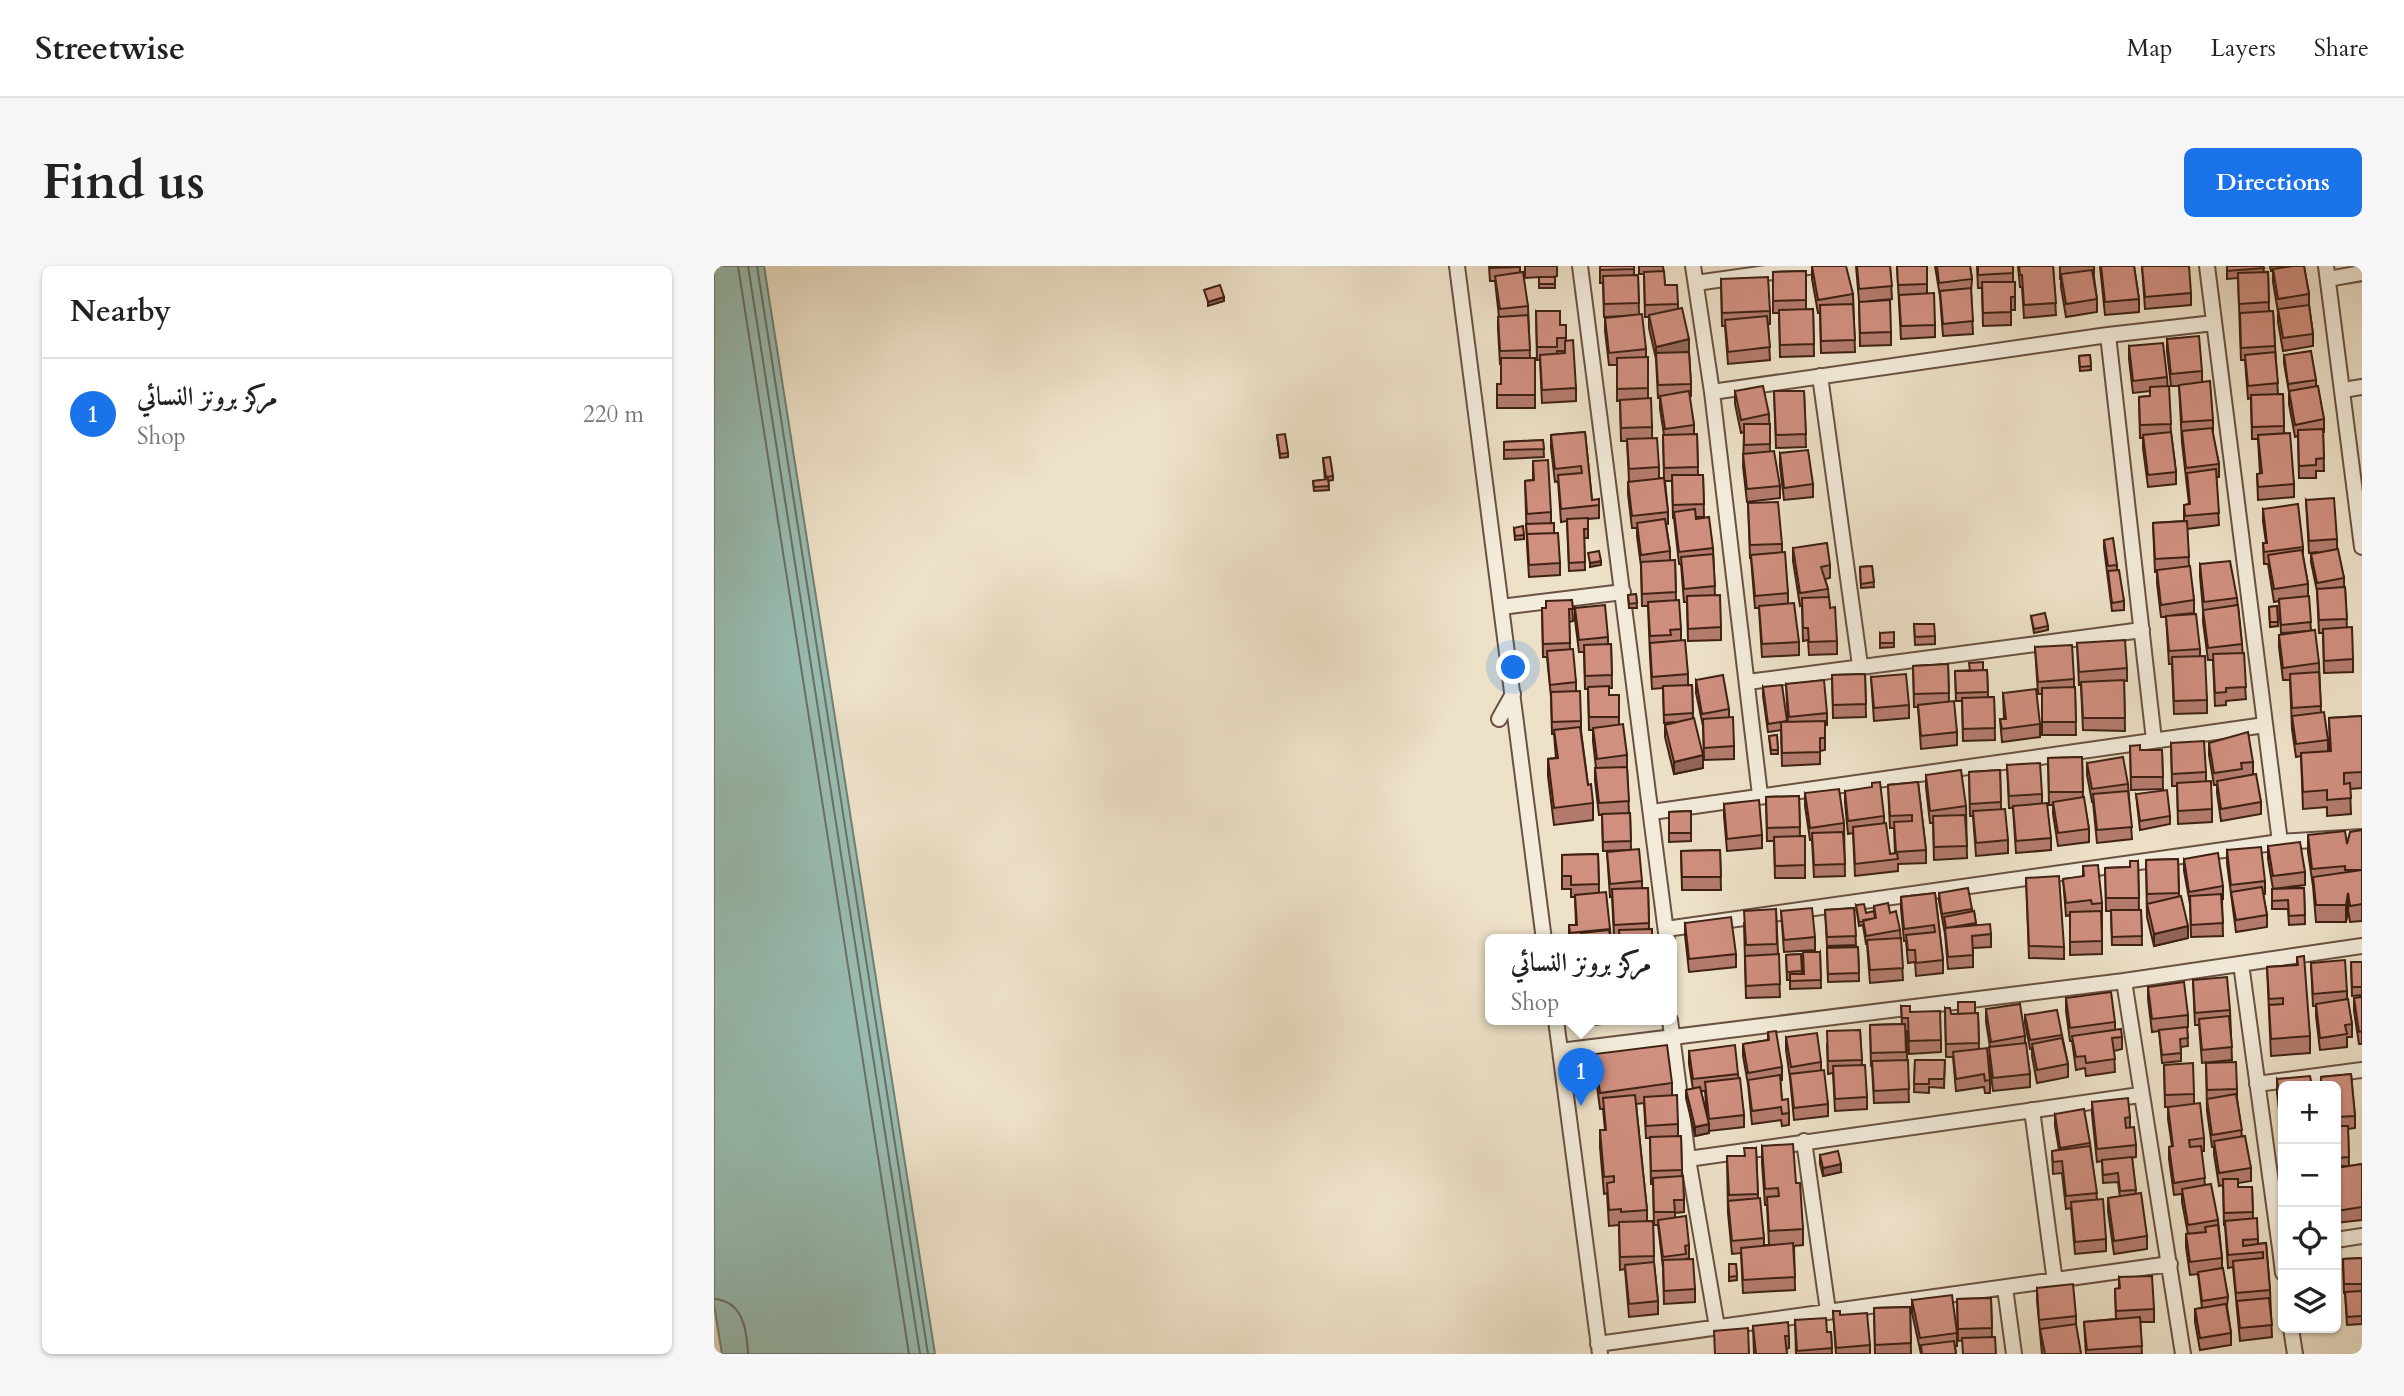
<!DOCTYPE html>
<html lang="en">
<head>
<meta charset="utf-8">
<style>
	:root { --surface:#fff; --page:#f6f6f6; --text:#222; --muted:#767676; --line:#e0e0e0; --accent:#1a73e8 }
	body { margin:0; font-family:Cardo,Amiri,serif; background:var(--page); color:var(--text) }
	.controls { position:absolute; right:21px; bottom:21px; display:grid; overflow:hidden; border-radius:10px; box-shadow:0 2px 5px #0004 }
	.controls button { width:63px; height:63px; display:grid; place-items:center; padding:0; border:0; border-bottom:2px solid var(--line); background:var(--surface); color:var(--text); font:35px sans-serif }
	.you { position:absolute; left:800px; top:402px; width:24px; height:24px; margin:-18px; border:5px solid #fff; border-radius:50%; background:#1a73e8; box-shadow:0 0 0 10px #1a73e833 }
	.badge { display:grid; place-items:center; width:46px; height:46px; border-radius:50%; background:var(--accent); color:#fff; font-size:23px; font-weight:700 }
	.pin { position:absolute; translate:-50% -58px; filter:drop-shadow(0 2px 4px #0008) }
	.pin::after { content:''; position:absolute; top:37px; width:24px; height:21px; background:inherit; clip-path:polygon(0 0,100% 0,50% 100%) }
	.popup { position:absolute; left:771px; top:668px; width:192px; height:91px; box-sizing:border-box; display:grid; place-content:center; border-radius:10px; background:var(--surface); filter:drop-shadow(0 2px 5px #0005); font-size:23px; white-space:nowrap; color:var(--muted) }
	.popup b { font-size:26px; color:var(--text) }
	.popup::after { content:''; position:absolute; left:50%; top:100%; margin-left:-14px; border:14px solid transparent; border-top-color:var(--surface) }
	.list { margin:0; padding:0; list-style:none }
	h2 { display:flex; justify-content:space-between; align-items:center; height:91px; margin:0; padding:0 28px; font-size:30px }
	h2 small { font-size:23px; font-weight:400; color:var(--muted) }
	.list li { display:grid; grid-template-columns:46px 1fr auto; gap:21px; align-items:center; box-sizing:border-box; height:112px; padding:0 28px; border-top:2px solid var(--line) }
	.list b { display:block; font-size:26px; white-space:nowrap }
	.list p { margin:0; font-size:23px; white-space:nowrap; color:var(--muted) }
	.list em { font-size:23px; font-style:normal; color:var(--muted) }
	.icon { flex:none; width:38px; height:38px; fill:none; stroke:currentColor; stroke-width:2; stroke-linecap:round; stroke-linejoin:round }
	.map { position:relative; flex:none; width:1648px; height:1088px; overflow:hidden; border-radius:10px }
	header { display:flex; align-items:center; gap:42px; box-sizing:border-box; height:98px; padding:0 35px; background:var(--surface); border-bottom:2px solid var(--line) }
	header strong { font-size:33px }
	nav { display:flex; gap:38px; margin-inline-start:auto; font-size:24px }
	.intro { display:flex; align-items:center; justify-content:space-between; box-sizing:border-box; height:168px; padding:0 42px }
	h1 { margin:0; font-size:49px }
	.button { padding:18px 32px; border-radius:10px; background:var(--accent); color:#fff; font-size:24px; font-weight:700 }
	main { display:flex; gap:42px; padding:0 42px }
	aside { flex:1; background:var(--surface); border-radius:10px; box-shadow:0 2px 5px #0004 }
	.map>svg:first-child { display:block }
</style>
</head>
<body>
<header>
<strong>Streetwise</strong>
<nav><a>Map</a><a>Layers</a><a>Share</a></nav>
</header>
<div class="intro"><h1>Find us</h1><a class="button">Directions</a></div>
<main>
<aside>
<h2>Nearby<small></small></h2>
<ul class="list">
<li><span class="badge">1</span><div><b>مركز برونز النسائي</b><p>Shop</p></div><em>220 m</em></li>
</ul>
</aside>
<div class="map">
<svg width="1648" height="1088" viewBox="0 0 1648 1088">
	<rect width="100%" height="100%" fill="#ede1c8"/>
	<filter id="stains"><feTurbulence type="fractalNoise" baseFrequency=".00286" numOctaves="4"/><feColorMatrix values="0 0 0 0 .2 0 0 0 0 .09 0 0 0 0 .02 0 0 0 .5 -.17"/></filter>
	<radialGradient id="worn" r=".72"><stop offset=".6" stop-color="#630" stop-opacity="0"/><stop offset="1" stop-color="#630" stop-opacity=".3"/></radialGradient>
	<path fill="#99beb4" stroke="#757f74" stroke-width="2" d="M0,0h50l171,1088h-213l-8,-49z"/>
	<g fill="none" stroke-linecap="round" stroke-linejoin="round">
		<path stroke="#6c7064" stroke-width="2" d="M24,0l171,1088
			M34,0l172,1088
			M43,0l171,1088
			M0,1033c29,2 33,31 34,55"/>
		<defs>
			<path id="street" d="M743,0l87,674
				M866,0l87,674
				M979,0l19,126 48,403
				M1493,0l73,576
				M1612,0l36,281
				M1614,13l34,-6
				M982,17l119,-17
				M1394,69l46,405
				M1106,110l40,289
				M1629,124l19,-3
				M998,126l396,-57 106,-12
				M787,341l122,-15
				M1034,416l394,-52
				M785,453l14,-25
				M938,546l613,-87
				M952,663l614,-87 82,-5
				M1527,698l39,284 3,-1
				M1410,715l59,373
				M842,754l44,334
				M956,754l18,139 29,168
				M846,785l564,-70 238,-35
				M1543,818l105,-14
				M1318,844l23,172
				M1090,875l24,170
				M974,893l452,-64
				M1622,974l26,-4
				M1566,982l3,25
				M1291,1022l9,66
				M1577,1062l4,26
				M884,1078l572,-80"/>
		</defs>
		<use href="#street" stroke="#6a5141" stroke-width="18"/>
		<use href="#street" stroke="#f3ecdb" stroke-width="14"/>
	</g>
	<path fill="#b37b6d" stroke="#3f2114" stroke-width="2" fill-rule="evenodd" d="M775,0h31v7l8,33 2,52h5v50h-38v-24h4v-20h-1l-2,-35v-12h1l-4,-36h-5z
		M811,0h32v10l-3,1h1v11h-16v-11l-14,1z
		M886,0h34v9h4l1,40 7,34v8h2v42l4,28v11l7,29v11h5l-1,-43h1l-4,-26v-11h-2l-2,-39 -7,-31v-11h-4l-1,-43h-5v-8h24l2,19 13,19v5l11,43 2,32v12h-2l5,29v9h3l1,41h5l1,42h-8l17,31 2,48 6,31v13l-33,1 -1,-39h-3l-3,-38h-2l-5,-46h-1l-1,-37h-7l3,31v12h-2l4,27v10l5,-1 1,41 5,28v12l7,33v11h4l1,33 10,50 -29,6 -9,-37v-12l10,-3 -11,1 -1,-35 -11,1 -2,-33 -2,-50h-6l-1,-40 -4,-30v-8h-5l-4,-34v-12l1,-1 -2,-40h-6l-1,-40h-3v-36h-8l-4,-34v-13l21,-2 -22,1 -1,-34h-3z
		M1098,0l41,28 2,58 -34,1 -1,-40h-2l-6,-34z
		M1142,0h34l2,33 -22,2 21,31v13l-31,1 -1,-45z
		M1183,0h30v27l8,32v12l-34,2z
		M1221,0h35l2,13 -1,13 2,42 -30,2 -3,-40z
		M1263,0h36v16h2v28h-4v15l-28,1 -1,-38h-4z
		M1304,0h35l3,49 -32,3 -2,-31h-2z
		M1346,0h34v11l3,22v13l-31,5 -5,-30v-8h-1z
		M1386,0h34l5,33v13l-34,3z
		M1428,0l49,27v12l-46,4z
		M1513,0h36l1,6h4l1,39h4l5,83h5l1,39 10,51v13l-36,3 -1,-26h3l-2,-35h-6l-1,-41 -3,1 -3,-39h-4l-3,-82 -11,1z
		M1556,0h34l5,28v11l4,29v12l-30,5 -5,-29v-10l-5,-30v-11h-2z
		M1092,5v39l7,-1 1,47 -34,1 -1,-44h-6v-41z
		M1007,13l49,32v13h-2l2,36 -42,4 -3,-38h-3z
		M822,45l24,14h6v16l10,47v13l-34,2 -2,-43h-3zM843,85h8v2l-8,1z
		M1453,73l35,32v11l11,38v12h-1l7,32v13h-3l3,48 -32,4 2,37 5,34v13l-20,2 26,34v7l7,44v13l-33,1 -2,-50h-3l-3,-47h-5l-4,-34v-11h-2l-2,-49 31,-2v-16l5,-1 -7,-61 -3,-57h-8l-4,-35z
		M1415,80l38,31 4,55 5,40v12l-28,3 -5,-39v-10h-3l-1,-41 11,-1v-5l-17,2 -4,-34z
		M1376,89l1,15 -11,1 -1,-15z
		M1570,89l32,25v7l8,32v13h-1l1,39h-8v7h-17l-1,-42 -3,1 -6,-33v-12l-5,-29z
		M1021,125l34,23 1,37 10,35v12l-33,4 -4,-36 1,-34 -3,1 -6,-29z
		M1060,125h30l2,56 -30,1z
		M871,166l7,68 7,5v13l-11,1v19h-4l1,32 -16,1 -2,-50 -6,1 -3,-41 -3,1 -4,-34v-13z
		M563,169l11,18v4l-8,1z
		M829,174l1,17 -40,2v-17z
		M1066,187l33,31v13l-29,3 -4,-34z
		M609,192l10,18v4l-5,1 1,9 -15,1 -1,-10 12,-1z
		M819,195l18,51v11l9,40v12l-31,2 -2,-33 -2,-63 8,-1z
		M1592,234l31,39v10l7,29v9l-5,1 6,-1 2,41 6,31v13l-29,1 -1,-40h-4l-2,-42 -6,-29v-8l7,-2 -9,1z
		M1034,237l34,41v8l6,41v11l11,38v13l-37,2 -3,-49h-4l-4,-50h-1z
		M1549,243l40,38v9l5,28v12l3,34 8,33 2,50 7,27v11h2l-1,-33 33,-2v72l-12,1 1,25 -24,2v-9l-24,2 -2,-53 -5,1 -4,-28 -2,-49h-7l-4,-33v-12l30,-4 -28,2 -2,-32 -5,1 -6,-38h-4l-1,-21h3l-3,-22z
		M800,262l10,7v4l-9,1z
		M1390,274l13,25v5l7,31v9l-12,1 -8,-63z
		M1079,282l37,17v13l-5,1 3,10 2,19 7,33v13l-28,1 -1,-15 -5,1 -1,-36 -2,1 -7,-45z
		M1486,298l37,34 5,46 4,55 -20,2v4l-11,1 -2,-46h-5l-5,-38v-12l-3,-34z
		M1158,300l2,21 -13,1 -1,-21z
		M922,328l1,14h-8l-1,-13z
		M858,334l1,21 -4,1 1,27 6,33v9l5,30v10l7,54 5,18v17l-39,5 -6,-49v-17l8,-1 -2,-24h-2l-1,-37 -4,-40h-4l-1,-49h4z
		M1563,340l1,20 -8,1 -1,-20z
		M861,342l33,29v7h3l1,44h-3v7h10v30l8,30v13l2,45h1l1,37 -28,1 -1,-36h-3l-4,-34v-13h1l-3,-27v-11h-4l-1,-41h-3l-1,-37h-5l-4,-32z
		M1317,350l17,10v4l-14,3z
		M1200,358l21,12v8l-20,1z
		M1166,367l14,10v4l-14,1z
		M1363,377l50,25v13h-3l1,50 -42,-1 -2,-45h-2z
		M1321,381l39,32v8h1l1,48h-34v-41h-4z
		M1234,398l1,37 8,31v13l-36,4 -3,-42h-4l-1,-41z
		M1273,404l1,27h6l1,43 -32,1 -1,-40h-6l-1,-30z
		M1151,408l1,43 -33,1 -1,-43z
		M1157,411l38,28v13l-35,3z
		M982,414l33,29v9l5,28v13l-30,1 -1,-34 -7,-33z
		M1072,418l41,29v12h-2v25l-5,1v13l-38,2 -1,-36 -13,2 -5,-36v-9l24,35h1z
		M1289,427l37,31v13l-38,5 -2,-23h4z
		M1063,469l1,19h-7l-2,-18z
		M1457,477l35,29v9l6,28v13l-34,2 -1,-38h-5z
		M1495,477l44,19v12l8,28v12l-40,7 -4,-28v-8h-3l-5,-30z
		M1416,480l10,4h22l1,39 -32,1z
		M1368,491l1,40 6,32v13l-31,4 -5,-32v-9h-4l-1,-47z
		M1373,497l41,21 4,55 -35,4 -4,-41h-1l-5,-27z
		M1293,499l35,29v9l9,35v12l-35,3 -3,-45h-4z
		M1286,504l1,39 7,31v13l-32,3 -3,-40h-3l-1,-44z
		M1212,509l40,31 1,52 -33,2 -1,-37h-3l-4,-36z
		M1204,516l8,68v13l-28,1v7l-43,5 -2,-43 -5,1 -3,-31v-12l39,25v7l6,31 5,-1 -1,-25h-4l-2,-43z
		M1091,527l39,30 1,53 -31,1 -2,-37h-2l-5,-34z
		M1422,528l34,22v8l-30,6z
		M1085,530l1,40h5v42h-30l-1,-37h-7l-1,-44z
		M1010,538l38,31v13l-35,3 -3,-35z
		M977,545v30l-22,1v-30z
		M1648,564v91l-12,1 -2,-12 -2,12h-30l-3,-36 -5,-34v-17l39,9z
		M1554,580l37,26v13l-32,4 -5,-30z
		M1006,584l1,40h-39l-1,-39z
		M1513,584l38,31v13h-2l4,21v12l-31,5 -9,-69z
		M893,586l35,29v7h6l1,41 -30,8h-5l-2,-41 -2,1z
		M884,588l1,38 11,37 1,11h-42v-15h7l-1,-28h-4v-8h-9v-34z
		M1464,593l1,38 9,41 -34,8 -7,-29 -1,-57z
		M1470,593l39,27v13h-1l1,37 -32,1 -1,-33 -6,-33z
		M1424,595l1,49h2l1,35h-30l-1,-34h-5l-1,-43 25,-1z
		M1369,600l19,37v51l-32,1v-40l-4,1 -3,-37 20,-2z
		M1312,612l38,69v12l-35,-1z
		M1590,622l1,36 -16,1 -1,-16h-16v-20z
		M1221,627l8,67v13l-27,3 -1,-14 -7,1 -2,-22h-2l-3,-32v-12z
		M1225,627l33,16v3l2,-1 2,14 15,9v13l-18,1v19l-25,2 -3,-35 -6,-33z
		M1142,639l10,8 8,1v-8l16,7 10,17 3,50 -33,3 -3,-39h-1l-3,-19 -4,1z
		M1140,642l2,37 -29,1 -2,-36z
		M1062,643l4,88 -34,1 -2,-75z
		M1067,645l34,26v13l-31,2z
		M971,657l51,31v13l-47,5 -4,-37z
		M1144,681l1,34 -31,1 -1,-34z
		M1106,686l1,36 -31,1v-9h-3l-1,-25 15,-1 1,20h2z
		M1583,691l13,79v17l-39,3 -4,-89 30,-2z
		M1637,696h11v33l-10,1z
		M1597,697l36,28v8l5,25v13h-5v10l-27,3 -4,-34v-10h-3z
		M1479,714l37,30 2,50 -30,3 -3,-38h-4z
		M1434,721l40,28v12l-1,1 1,18 -7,1v14l-19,2 -3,-32 -7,1 -4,-33z
		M1648,731v47h-3l-5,-33v-13z
		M1352,732l49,24v8l7,7v12l-8,2 1,21 -29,4 -1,-8 -9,2 -4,-29h-2l-4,-30z
		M1187,740l9,6 31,28v12l-32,2 -1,-23h-2l3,71 -35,1 -2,-37h-1l-1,-41 32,-1z
		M1231,742l6,6 27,-1 1,36 11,31v13h-5l-1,-6 -28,4 -3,-34h-7z
		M1272,743l39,27v7l5,31v13l-37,4 -4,-31 1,-13 -4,-25z
		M1311,749l37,20 6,29v13l-31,6 -5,-27v-8l-2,1 -5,-26z
		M869,754h38v2l-37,4z
		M915,754h17v2l-16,1z
		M1146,764l2,35 5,32v12l-32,2 -2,-38 -5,1 -1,-30z
		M1054,766l14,35v13h-2l2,20 7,13v12l-7,1 -1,-6 -29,4 -4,-40 -5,-28v-12l25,-4z
		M1072,771l35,25v8l7,34v12l-34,4 -4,-42 -4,-28z
		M975,785l49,23 6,41v12l-35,4v-2v4l-14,3 -9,-38v-8l7,-1 -4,-25zM987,825h4l2,27z
		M881,788l77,29v12l6,29v12h3l1,40 2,24v12l-9,1v5l14,27v13l-3,1 9,30v13l-31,2 -1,-36 -5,-43h-4l-1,-41h-2l-1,-46h-4l-2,-35 -8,1 11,106v11h6l1,43 4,37v13l-29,3 -4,-48 -5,1 -1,-45 -10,1 -2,-33 -3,1 -4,-47v-17h5l-2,-21h-3l-5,-39z
		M1201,794h30l-1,28 -15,-1v6l-15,-1z
		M1492,797l31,26v9l5,39 9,31v13l-13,2v4h14l1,31 5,21v5l8,-1 4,47 2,47 -32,4 -7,-74 -5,1 -3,-43h-1l-1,-40 -4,1 -5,-32v-7h-2l-5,-36z
		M1450,799l30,29v10l10,34v13h-3l4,34 13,35 4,38v10l6,29 -1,9 4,27v12l-31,5 -5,-28v-13l7,-1 -4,-34 -8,1 -4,-28v-13h2l-6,-32v-8l-8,1 -5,-36v-12l3,-1 -4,-27v-12h-3z
		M1637,808l4,42v12l-7,1 1,37h-13v-80h-15v-9z
		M1563,813l6,7v50h-1l-5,-44z
		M1378,836l38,15v11l6,17v12l-4,1 4,36 11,42v13l-33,5 -6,-43v-13l12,-1 -2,-15 -15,1 -1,-22 -5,1 -5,-48z
		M1341,848l35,29 7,56 9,40v12l-31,3 -4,-46 -5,1 -4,-36 -9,1 -1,-23 7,-1 -4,-24z
		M1048,880l34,37 7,46v16l-9,1 1,44 -52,3 -2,-40 -9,1 -4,-41 -1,-57h18l11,-8 2,50 6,40v7h5l-2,-40h-2l-3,-42z
		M1106,889l21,17 -18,4 -3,-12z
		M1648,898v56l-26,3v-55z
		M1648,992v66l-15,1 -2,-32h-1l-1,-34z
		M1015,998h7l1,16 -8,1z
		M1622,1000l1,19v13h-1z
		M1405,1011l35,32v13h-14l2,32h-56l-2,-32 32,-3 -1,-30 4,-1z
		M1323,1022l39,28v13l5,25h-39l-5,-54z
		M1277,1032l1,39 -34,4 -1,-42z
		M1198,1034l45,33v13h-2l1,8h-35l-9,-41z
		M1196,1041l1,47h-36l-1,-46z
		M1119,1045l7,4 30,30v9h-34z
		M1081,1054l32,12h4l1,22h-36z
		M1039,1060l36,10v12l-3,1 1,5h-33z"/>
	<path fill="#926459" stroke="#3f2114" stroke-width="2" d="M510,31v4l-16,5v-4z
		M975,73v13l-33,7v-12z
		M887,295v4l-11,2v-4z
		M989,489v13l-29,6v-12z
		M1634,627v17l-2,12v-17z
		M1474,660v12l-34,8v-12z
		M995,858v9l-14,3v-9z
		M1127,898v8l-18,4v-8z"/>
	<path fill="#d08f7f" stroke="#3f2114" stroke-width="2" d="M776,0h30v1l-30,1z
		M886,0h34v3l-34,1z
		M1098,0h34l7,28 -35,6z
		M1143,0h33l2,20 -33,3z
		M1183,0h30v18l-29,1z
		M1223,0h33l2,13 -33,4z
		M1264,0h35v7l-35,2z
		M1305,0h34l3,37 -32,2 -2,-30h-2z
		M1387,0h33l5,33 -34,3z
		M1428,0h47l2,27 -46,4z
		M1513,0h36l1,2 -37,3z
		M1579,0h11l5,28 -31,5 -5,-30z
		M1378,4l5,29 -31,5 -5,-30z
		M950,5l1,14h12l1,19 -33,1 -1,-33z
		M1092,5v29l-33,1v-29z
		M809,6l5,34 -28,3 -5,-33z
		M1554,6l1,30 -30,2 -1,-31z
		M924,9l1,28 -35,1 -1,-28z
		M825,11h16v7h-16z
		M1054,11l2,34 -48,2 -1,-34z
		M1268,16h33v15h-4v15l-28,1z
		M506,19l4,12 -16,5 -4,-12z
		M1257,22l2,33 -30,3 -3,-33z
		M1220,27l1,32 -34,1 -2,-31z
		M1176,34l1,32 -31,1 -1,-31z
		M1139,38l2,36 -34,1 -1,-36z
		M1595,39l4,29 -30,4 -5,-29z
		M968,42l7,31 -33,8 -7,-32z
		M1099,43l1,35 -34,1 -1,-35z
		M822,45h24v14h6v13h-9v9h-20z
		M1559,45l2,35 -34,2 -1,-35z
		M928,48l4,35 -37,4 -4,-35z
		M814,49l2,35 -30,1 -2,-34z
		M1053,50l3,31 -42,5 -3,-32z
		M1485,70l3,35 -31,3 -4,-35z
		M859,74l3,48 -34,2 -2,-35 25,-2v-12z
		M1449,77l4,34 -34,4 -4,-35z
		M1597,85l5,29 -28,4 -4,-29z
		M975,86l2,32 -33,1 -2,-32z
		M1561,86l3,31 -30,3 -3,-31z
		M1376,89l1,11 -11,1 -1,-11z
		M934,91v31l-31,1v-31z
		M787,92h34v37h-38v-11h4z
		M1496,115l3,39 -31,2 -3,-37z
		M1049,120l6,28 -28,6 -6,-29z
		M1455,120l2,38 -31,1 -1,-28 11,-1v-9z
		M1604,120l6,33 -29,6 -6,-34z
		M975,125l5,34 -29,4 -5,-33z
		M1060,125h30l2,43 -30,1z
		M1569,128l1,32 -32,1 -1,-32z
		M937,132l1,29 -31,1 -1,-28z
		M1030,158h26v20l-26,1z
		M1498,162l7,36 -33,4 -4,-37z
		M1609,163l1,29 -8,1v6l-17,1 -1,-36z
		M871,166l7,68 7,-1v6l-38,4 -3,-34 24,-2 -1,-7 -26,3 -4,-34z
		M1457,166l5,40 -28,3 -5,-40z
		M1576,167l4,51 -36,3 -1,-13 5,-1 -4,-38z
		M571,168l3,19 -8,1 -3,-19z
		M983,168l1,33 -34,1 -1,-33z
		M943,172l2,29 -30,2 -2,-30z
		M829,174l1,9 -40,1v-8z
		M1094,184l5,34 -29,4 -4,-35z
		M1060,185l6,35 -33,3 -4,-35z
		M616,191l3,19 -7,1 -3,-19z
		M834,194l3,52 -24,2 -2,-33 9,-1 -1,-19z
		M1502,203l3,44 -34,3 -1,-11 6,-1 -3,-31z
		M958,209h31l1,29 -31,1z
		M950,212l4,34 -36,4 -4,-34z
		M614,213l1,7 -15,1 -1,-6z
		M1620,232l3,41 -28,2 -3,-41z
		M1064,236l4,42 -32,1 -2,-42z
		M1584,238l5,43 -39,5 -1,-9h4l-4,-34z
		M981,243l1,10 13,-2 4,31 -34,4 -5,-40z
		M874,252v11h-4l1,33 -16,1 -2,-44z
		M951,253l5,32 -29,4 -4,-32z
		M1473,255l2,36 -34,2 -2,-36z
		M840,257v10l-27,1v1l-1,-11z
		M809,260l1,9 -9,1 -1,-8z
		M844,267l2,30 -31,2 -2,-31z
		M1399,272l4,27 -9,1 -4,-26z
		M1113,277l3,22 -9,2 7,22 -28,4 -7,-45z
		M1624,283l6,29 -27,5 -6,-29z
		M1588,284l6,34 -34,5 -6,-34z
		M885,285l2,10 -11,2 -2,-10z
		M1071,286l3,41 -33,3 -4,-41z
		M999,288l2,32 -31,3 -3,-32z
		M961,294l1,32 -34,2 -1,-32z
		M1516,295l7,37 -33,4 -4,-38z
		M1158,300l2,16 -13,2 -1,-17z
		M1476,300l4,34 -33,5 -4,-35z
		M1405,304l5,31 -12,2 -4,-32z
		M1631,321l2,32 -28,1 -2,-31z
		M922,328l1,9 -8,1 -1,-9z
		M1006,329l1,32 -33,2 -1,-33z
		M1595,330l2,26 -30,3 -2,-26z
		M1115,331l1,11 5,-1 2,34 -28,1 -1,-14h-5l-1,-30z
		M858,334l1,9h-4l1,34 -27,1 -1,-36h4v-7z
		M965,334l2,29 -11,1 1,5 -21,1 -2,-34z
		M1080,337l5,39 -37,2 -3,-38z
		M891,339l3,32 -29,3 -4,-32z
		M1524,339l4,39 -34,4 -5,-38z
		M1563,340l1,16h-8l-1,-15z
		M1331,347l3,13 -14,3 -3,-13z
		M1482,348l4,35 -31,2 -3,-35z
		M1200,358h20l1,12 -20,1z
		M1638,361l1,32 -29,2 -1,-32z
		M1601,364l4,33 -36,5 -4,-33z
		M1180,366v11h-14v-10z
		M971,374l3,34 -36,3 -2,-34z
		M1411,374l2,28 -48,4 -2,-29z
		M897,378l1,31 -27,1 -1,-31z
		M1358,379l2,34 -36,3 -3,-35z
		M859,383l3,33 -26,3 -3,-34z
		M1530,387l2,34 -20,1v4l-11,1 -2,-39z
		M1491,390l2,44 -33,1 -2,-44z
		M1269,396v8l-13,1 -1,-8z
		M1234,398l1,29 -35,1 -1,-28z
		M1273,404l1,22 -32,1 -1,-22z
		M1605,406l2,34 -29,2 -2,-34z
		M1151,408l1,30 -33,1 -1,-30z
		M1192,408l3,31 -35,3 -3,-31z
		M1009,409l6,34 -27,5 -6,-34z
		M1110,414l3,33 -38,4 -3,-33z
		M1410,414l1,38h-42l-2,-36z
		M978,419l1,28 -29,2 -1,-29z
		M1068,419l5,36 -19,3 -5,-37z
		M895,420v9h10v22h-30l-1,-30z
		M1361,421l1,35h-34v-34z
		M1322,423l4,35 -38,5 -2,-10h6l-3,-26z
		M866,425l1,30 -29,1 -1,-30z
		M1280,431l1,31 -32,1 -1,-31z
		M1240,435l3,31 -36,4 -3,-31z
		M1610,446l4,28 -32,4 -4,-28z
		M1648,450v56l-18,1v11l6,-1 1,15 -24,2v-10l-24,2 -2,-39 30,-2 -2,-33z
		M1019,451l1,29 -30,2 -1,-29z
		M980,452l9,37 -29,7 -9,-37z
		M1111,455v17h-5v14l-38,1 -1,-31z
		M909,458l4,31 -30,4 -4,-31z
		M866,461l8,58 3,-1 2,19 -39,5 -6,-49 10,-1 -4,-28z
		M1534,466l5,30 -12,1 1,6 -28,4 -5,-30z
		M1063,469l1,15h-7l-2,-14z
		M1490,475l2,31 -34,2 -1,-31z
		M1426,479v5h22l1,27h-32l-1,-31z
		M1368,491l1,35h-34l-1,-34z
		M1409,491l5,27 -36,5 -5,-26z
		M1326,497l2,31 -33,2 -2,-31z
		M913,501l2,34 -30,2 -4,-35z
		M1247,504l5,36 -36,5 -4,-36z
		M1286,504l1,32 -31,2 -1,-32z
		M1542,508l5,28 -40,7 -4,-28z
		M1497,515l1,28 -34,2 -1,-28z
		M1166,516l4,34 -36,5 -3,-30 27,-4v-4z
		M1204,516l8,68 -30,2 -2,-30 18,-1v-6l-22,1 -2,-31z
		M1125,523l5,34 -34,5 -5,-35z
		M1453,524l3,26 -30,5 -4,-27z
		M1414,525l4,36 -35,3 -4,-36z
		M1085,530l1,31 -33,1 -1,-31z
		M1370,531l5,32 -31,4 -5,-31z
		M1045,534l3,35 -35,4 -3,-35z
		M1333,537l4,35 -35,3 -3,-35z
		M1291,543l3,31 -32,3 -3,-32z
		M977,545v22h-22v-21z
		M916,547l1,28 -28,1 -1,-28z
		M1251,549l2,31 -33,1 -1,-31z
		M1172,557l4,31 7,-1 1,6 -43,5 -2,-37z
		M1648,564v40h-17v-4l-33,3 -4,-34 37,-4 2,13 3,-12z
		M1129,566l2,32 -31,1 -2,-32z
		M1091,570v29l-30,1 -1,-29z
		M1586,576l5,30 -32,4 -5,-30z
		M1547,581l4,34 -34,4 -4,-35z
		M925,583l3,32 -32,3 -3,-32z
		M1006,584l1,27h-39l-1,-26z
		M1504,587l5,33 -34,6 -5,-33z
		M884,588l1,30 -28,1v-9h-9v-21z
		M1464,593l1,34 -32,1 -1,-34z
		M1416,595h8l1,37h-33l-1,-30 25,-1z
		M1384,599l4,38 -10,1 -1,-4 -25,3 -3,-24 21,-3 -1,-10z
		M1648,604v34l-12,2 -2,-13 -2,12h-30l-3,-28z
		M1345,610l5,71 -35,-1 -3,-68z
		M1548,621l5,28 -31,5 -5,-28z
		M934,622l1,35 -35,2 -2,-36z
		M1254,622l4,21 -30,5 -3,-21z
		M1590,622l1,27 -16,1 -1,-16 -16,1v-12z
		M892,626l4,37 -40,4 -1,-8h8l-2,-30z
		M1221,627l8,67 -27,3 -1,-13h-7l-2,-15 29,-3 -1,-7 -30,4 -3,-32z
		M1507,628l2,29 -32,2 -1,-29z
		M1467,630l7,30 -34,8 -7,-30z
		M1174,637l2,10 6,-2 4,19 -34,6 -3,-16 13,-2 -2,-12z
		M1150,638l2,9 8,-2 1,7 -16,4 -3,-17z
		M1098,642l3,29 -31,3 -3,-29z
		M1140,642l2,28 -29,1 -2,-27z
		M1062,643l1,35 -31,1 -2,-34z
		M1397,644h30l1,26 -30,1z
		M1260,645l2,12 -30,5 -2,-11z
		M1387,645l1,30 -32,1v-30z
		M1017,651l5,37 -47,5 -4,-36z
		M1276,658l1,10 -19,2 1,19 -25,2 -3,-29z
		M938,663v11h-32l-1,-10z
		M895,664l2,10h-29l-1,-7z
		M1187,672l2,30 -33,2 -3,-30z
		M1144,681l1,26 -31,1 -1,-26z
		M1089,686h17l1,28 -31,1v-7h14z
		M1065,688l1,30 -34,2 -1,-30z
		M1087,688l1,17 -15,1 -1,-17z
		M1590,690l6,80 -39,3 -2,-34 14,-1v-6l-14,1 -2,-32 31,-2 -1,-8z
		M1631,694l2,31 -34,3 -2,-31z
		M1637,696h11v25h-10z
		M1513,711l3,33 -35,3 -2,-33z
		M1470,716l4,33 -36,4 -4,-32z
		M1397,726l4,30 -45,6 -4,-30z
		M1648,731v34l-3,1 -5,-34z
		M1634,733l4,25 -7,1 2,9 -27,4 -4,-34z
		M1244,736h17v11l-17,1z
		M1306,738l5,32 -34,6 -5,-33z
		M1187,740h9v6l30,-1 1,29 -32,1 -1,-23h-6z
		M1231,742h5l1,6 27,-1 1,30 -33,1z
		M1343,744l5,25 -32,5 -5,-25z
		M1515,750l3,31 -30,3 -3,-31z
		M1191,758l1,28 -35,1 -1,-28z
		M1473,761l1,11 -8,1 1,14 -19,2 -3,-25z
		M1407,763l1,8 -10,1 3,21 -29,4 -1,-7 -9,1 -4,-21z
		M1146,764l2,30 -34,1 -1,-30z
		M1062,765l6,36 -34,6 -5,-29 26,-4 -1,-8z
		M1103,767l4,29 -30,5 -5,-30z
		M1348,772l6,26 -31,6 -5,-26z
		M1312,777l4,31 -37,4 -4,-31z
		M953,779l5,38 -72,10 -5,-39z
		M1021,779l3,29 -45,5 -4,-28z
		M1273,782l3,32 -5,1 -1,-7 -28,5 -3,-27z
		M1194,794l1,29 -35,2 -2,-30z
		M1201,794h30l-1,19h-15v5h-15z
		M1522,796l1,27 -30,1 -1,-27z
		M1479,797l1,31 -29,1 -1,-30z
		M1151,799l2,32 -32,2 -2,-33z
		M1110,804l4,34 -34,4 -4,-34z
		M1637,808l4,42 -19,1v-31h-15v-9z
		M1066,809l2,25 6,-1 1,14 -7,1 -1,-7 -29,4 -4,-31z
		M1596,810l2,10h-29v37h-1l-5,-44z
		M1026,812l4,37 -35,4 -4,-37z
		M986,821l9,37 -14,3 -9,-37z
		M1522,828l6,36 -30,5 -5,-36z
		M921,829l12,115 -26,2v-3l-12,1 -2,-27 7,-1v-6l-10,1 -4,-47h6l-3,-32z
		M963,829l1,29 -32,2 -2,-29z
		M1414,832l2,19 -5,1 1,10 8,-1 2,18 -39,4 -5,-47z
		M1486,837l4,35 -15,2 1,7 11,-1 4,32 -31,5 -5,-36 4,-1 -5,-39z
		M1370,843l6,34 -30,5 -5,-34z
		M1622,860h12l1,31 -13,1z
		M967,870l1,34 -31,1 -1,-34z
		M1531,870l6,32 -32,5 -5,-32z
		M1079,878l3,39h4l3,46 -34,2 -2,-34 12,-1 -1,-8 -13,1 -3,-43z
		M1376,880l7,47 -31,3 -4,-35 -9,1 -1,-11z
		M1030,882h12l2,46 -29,1 -2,-39h18z
		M1124,885l3,13 -18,4 -3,-13z
		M1418,891l4,33 -16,1 -2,-18 -15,2 -1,-15z
		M1648,898v43l-26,4v-43z
		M969,910l1,24h-10l1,12h-21l-1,-34z
		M1509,913h15v8h14l1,25 -29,1z
		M1497,918l7,36 -30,5 -6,-36z
		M1427,927l6,43 -33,5 -6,-43z
		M1046,932l4,40 -32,3 -4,-40z
		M1389,933l3,40 -31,3 -4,-40z
		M972,950l3,29 -4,1 1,8 -23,3 -5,-37z
		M1543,952l1,21 -15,1v6l23,-3 4,47 -34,3 -3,-32 30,-3v-6l-35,3 -3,-34z
		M939,955l1,35 -34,1 -1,-35z
		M1504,959l4,33 -32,4 -4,-28 20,-2 -1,-5z
		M1079,977l2,34 -52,3 -2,-32z
		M1648,992v26h-18l-1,-25z
		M979,993l2,30 -31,2 -1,-31z
		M940,996l4,39 -29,3 -4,-39z
		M1015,998h7l1,12 -8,1z
		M1509,1002l5,29 -26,4 -4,-29z
		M1438,1010l2,33 -38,2 -1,-22 5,-1 -1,-11z
		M1359,1018l3,32 -37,4 -2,-32z
		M1648,1025v25l-15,1 -2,-25z
		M1238,1029l5,38 -37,5 -8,-38z
		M1277,1032l1,30 -34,1 -1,-30z
		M1555,1032l3,27 -32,3 -3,-27z
		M1512,1038l5,29 -31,5 -5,-29z
		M1196,1041l1,36 -36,2 -1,-37z
		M1119,1045h7v4l27,-2 3,32 -34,3z
		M1426,1051l2,29 -55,4 -3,-28z
		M1112,1052l1,14h4l1,16 -35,3 -2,-31z
		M1074,1056l1,14h-4l2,18h-31l-3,-28z
		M1362,1058l5,30h-36l-5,-25z
		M1034,1062l1,26h-34l-1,-23z
		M1281,1071l1,17h-33l-1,-16z
		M1240,1075l2,13h-34l-1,-9z"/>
	<rect width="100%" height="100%" filter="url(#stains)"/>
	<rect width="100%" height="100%" fill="url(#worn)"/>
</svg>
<div class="controls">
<button>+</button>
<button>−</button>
<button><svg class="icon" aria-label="locate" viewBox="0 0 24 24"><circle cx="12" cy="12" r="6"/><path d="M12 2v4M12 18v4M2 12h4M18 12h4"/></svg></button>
<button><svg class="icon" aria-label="layers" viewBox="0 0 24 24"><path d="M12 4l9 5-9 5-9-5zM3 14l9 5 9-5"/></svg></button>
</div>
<div class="you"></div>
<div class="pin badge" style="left:867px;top:840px">1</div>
<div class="popup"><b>مركز برونز النسائي</b>Shop</div>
</div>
</main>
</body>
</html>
